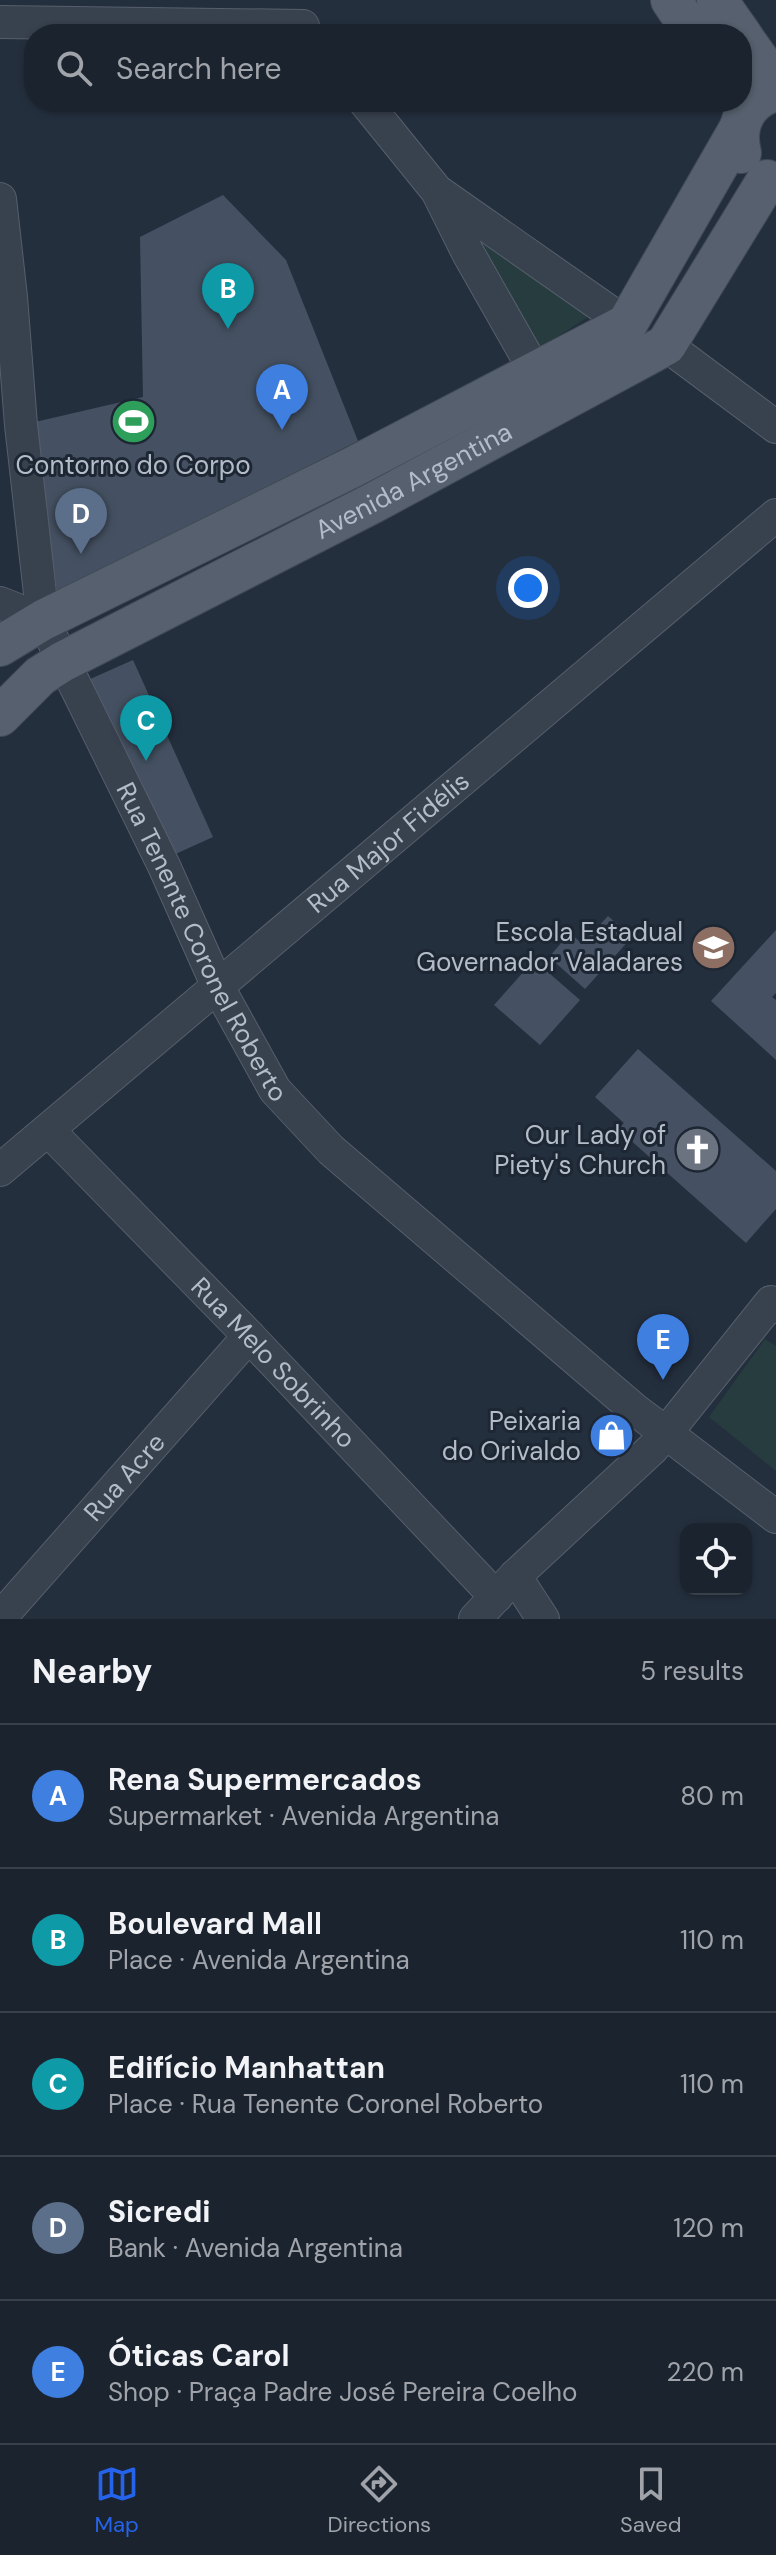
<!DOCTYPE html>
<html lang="en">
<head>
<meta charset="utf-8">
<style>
	:root { --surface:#1b232e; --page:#242b36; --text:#f1f3f6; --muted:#a0a4aa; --line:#39404a; --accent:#2563eb }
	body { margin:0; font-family:"DM Sans",sans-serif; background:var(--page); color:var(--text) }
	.controls { position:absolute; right:24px; bottom:24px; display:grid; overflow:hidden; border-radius:16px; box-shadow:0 2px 6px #0004 }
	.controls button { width:72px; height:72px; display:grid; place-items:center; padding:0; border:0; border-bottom:2px solid var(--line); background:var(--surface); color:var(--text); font:40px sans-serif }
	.you { position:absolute; left:528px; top:588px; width:28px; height:28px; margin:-20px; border:6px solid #fff; border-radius:50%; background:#1a73e8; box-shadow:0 0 0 12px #1a73e833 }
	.badge { display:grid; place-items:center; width:52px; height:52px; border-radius:50%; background:var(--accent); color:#fff; font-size:26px; font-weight:700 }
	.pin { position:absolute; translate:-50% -66px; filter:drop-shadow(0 2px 4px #0008) }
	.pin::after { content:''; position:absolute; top:42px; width:28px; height:24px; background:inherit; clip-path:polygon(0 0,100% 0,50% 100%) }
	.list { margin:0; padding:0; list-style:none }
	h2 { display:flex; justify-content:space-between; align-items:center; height:104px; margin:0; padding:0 32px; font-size:34px }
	h2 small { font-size:26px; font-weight:400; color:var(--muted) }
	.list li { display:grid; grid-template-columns:52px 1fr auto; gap:24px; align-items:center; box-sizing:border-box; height:144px; padding:0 32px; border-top:2px solid var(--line) }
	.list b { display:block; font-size:30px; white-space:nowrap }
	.list p { margin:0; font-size:26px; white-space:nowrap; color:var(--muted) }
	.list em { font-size:26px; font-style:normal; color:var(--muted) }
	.icon { flex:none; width:44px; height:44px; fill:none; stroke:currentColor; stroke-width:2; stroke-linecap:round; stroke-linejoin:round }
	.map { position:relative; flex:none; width:776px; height:1619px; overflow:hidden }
	.search { position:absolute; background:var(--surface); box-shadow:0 2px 6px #0004; left:24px; right:24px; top:24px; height:88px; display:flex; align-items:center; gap:20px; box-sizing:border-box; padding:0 28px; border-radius:32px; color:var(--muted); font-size:30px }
	.sheet { height:824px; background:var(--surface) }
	nav { display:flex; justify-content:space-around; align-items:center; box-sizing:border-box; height:112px; border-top:2px solid var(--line); background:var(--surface); font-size:22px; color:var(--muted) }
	nav a { display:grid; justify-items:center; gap:4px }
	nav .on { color:var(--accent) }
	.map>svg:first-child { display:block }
</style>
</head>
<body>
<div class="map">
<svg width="776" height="1619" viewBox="0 0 776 1619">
	<rect width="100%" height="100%" fill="#242f3e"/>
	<path fill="#263c3f" d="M456,213l138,100 -54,35z
		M765,1339l11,7v125l-67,-54z"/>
	<path fill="#455162" d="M223,195l63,65 72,181 -301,152 -22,-171 108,-25 -3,-160z
		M133,660l80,177 -53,24 -81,-177z
		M608,916l24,21 -47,52 -36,-32 21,-24 12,11z
		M776,930v63l-4,4 4,3v60l-65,-59z
		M534,960l46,40 -40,45 -46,-40z
		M638,1049l138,122v38l-30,34 -128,-114 6,-6 -29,-26z"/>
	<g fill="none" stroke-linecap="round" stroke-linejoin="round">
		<defs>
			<g id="minor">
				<path d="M0,22l303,4"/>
				<path d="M365,102l72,89 31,62 68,120"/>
				<path d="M440,193l187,131"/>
				<path id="s1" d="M0,199l11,98 10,128 22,195 121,246 54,121 57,103 56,60 303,259 32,24 -14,16 -137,127 -40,43"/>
				<path d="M666,345l110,82"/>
				<path d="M0,603l43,17"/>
				<path id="s2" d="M48,1130l201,206 247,261"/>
				<path id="s3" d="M0,1170l776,-655"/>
				<path d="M776,1307l-5,-5 -105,131 110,84"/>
				<path d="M515,1576l28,43"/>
				<path id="s4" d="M0,1618l249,-282"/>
			</g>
			<g id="major">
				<path d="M671,0l23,34"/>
				<path d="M717,0l24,34"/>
				<path d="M742,36l34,48"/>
				<path d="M741,153c-7,-28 5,-54 35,-62"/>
				<path d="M0,646l43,-26 310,-153 274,-143 112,-195"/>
				<path id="s5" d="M0,716l40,-40 22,-14 311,-159 293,-158 101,-165"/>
			</g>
		</defs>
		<use href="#minor" stroke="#565f6c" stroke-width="34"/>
		<use href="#major" stroke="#414a57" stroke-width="42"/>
		<use href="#minor" stroke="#38414e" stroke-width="32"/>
		<use href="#major" stroke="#56606e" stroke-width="40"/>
	</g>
	<defs>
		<symbol id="stadium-disc" viewBox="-11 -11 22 22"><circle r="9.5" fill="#2e9e5b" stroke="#1d2633"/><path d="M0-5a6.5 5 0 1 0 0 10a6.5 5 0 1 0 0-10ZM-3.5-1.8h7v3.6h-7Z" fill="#fff"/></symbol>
		<symbol id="school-disc" viewBox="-11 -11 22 22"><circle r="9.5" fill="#8d6e63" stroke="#1d2633"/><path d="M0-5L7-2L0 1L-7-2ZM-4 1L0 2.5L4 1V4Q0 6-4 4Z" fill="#fff"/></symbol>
		<symbol id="church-disc" viewBox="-11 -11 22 22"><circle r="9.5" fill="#6b7280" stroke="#1d2633"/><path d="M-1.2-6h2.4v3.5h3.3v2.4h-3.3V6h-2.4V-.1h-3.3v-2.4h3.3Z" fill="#fff"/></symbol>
		<symbol id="shop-disc" viewBox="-11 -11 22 22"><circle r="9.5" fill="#3f7fe0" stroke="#1d2633"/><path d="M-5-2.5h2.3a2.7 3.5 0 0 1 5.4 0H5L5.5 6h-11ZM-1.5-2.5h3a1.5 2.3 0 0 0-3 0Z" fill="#fff"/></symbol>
	</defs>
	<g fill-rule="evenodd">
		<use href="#stadium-disc" x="108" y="396" width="51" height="51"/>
		<use href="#school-disc" x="688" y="922" width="51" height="51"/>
		<use href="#church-disc" x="672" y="1124" width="51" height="51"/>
		<use href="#shop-disc" x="586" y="1410" width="51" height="51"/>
	</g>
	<g text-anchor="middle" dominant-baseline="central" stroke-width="6" stroke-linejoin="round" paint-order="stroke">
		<g font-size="26" fill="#b4bcc9" stroke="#1d2633" text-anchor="end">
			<text x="133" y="465" text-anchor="middle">Contorno do Corpo</text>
			<text x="683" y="932">Escola Estadual<tspan x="683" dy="30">Governador Valadares</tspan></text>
			<text x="666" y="1135">Our Lady of<tspan x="666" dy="30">Piety's Church</tspan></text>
			<text x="581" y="1421">Peixaria<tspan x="581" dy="30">do Orivaldo</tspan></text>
		</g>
		<g font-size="26" fill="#b4bcc9" stroke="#1d2633">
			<text stroke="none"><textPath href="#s5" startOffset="478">Avenida Argentina</textPath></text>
			<text stroke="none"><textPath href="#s3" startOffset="508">Rua Major Fidélis</textPath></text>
			<text stroke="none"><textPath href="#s1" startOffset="782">Rua Tenente Coronel Roberto</textPath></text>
			<text stroke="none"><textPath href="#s2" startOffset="324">Rua Melo Sobrinho</textPath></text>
			<text stroke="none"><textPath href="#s4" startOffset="188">Rua Acre</textPath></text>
		</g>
	</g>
</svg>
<div class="controls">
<button><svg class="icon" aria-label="locate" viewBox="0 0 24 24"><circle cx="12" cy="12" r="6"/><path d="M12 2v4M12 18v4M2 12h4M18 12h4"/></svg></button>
</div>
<div class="you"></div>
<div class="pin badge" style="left:282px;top:430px;background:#3f7fe0">A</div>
<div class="pin badge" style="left:228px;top:329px;background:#0f9aa8">B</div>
<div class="pin badge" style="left:146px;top:761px;background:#0f9aa8">C</div>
<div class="pin badge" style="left:81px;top:554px;background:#5c6f8a">D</div>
<div class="pin badge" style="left:663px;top:1380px;background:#3f7fe0">E</div>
<div class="search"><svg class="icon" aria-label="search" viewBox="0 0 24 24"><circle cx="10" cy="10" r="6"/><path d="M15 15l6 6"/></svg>Search here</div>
</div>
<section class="sheet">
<h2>Nearby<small>5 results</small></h2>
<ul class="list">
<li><span class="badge" style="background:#3f7fe0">A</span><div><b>Rena Supermercados</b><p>Supermarket · Avenida Argentina</p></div><em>80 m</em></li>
<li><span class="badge" style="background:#0f9aa8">B</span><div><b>Boulevard Mall</b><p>Place · Avenida Argentina</p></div><em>110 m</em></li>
<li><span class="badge" style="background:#0f9aa8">C</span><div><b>Edifício Manhattan</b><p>Place · Rua Tenente Coronel Roberto</p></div><em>110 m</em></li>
<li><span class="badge" style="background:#5c6f8a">D</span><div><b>Sicredi</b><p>Bank · Avenida Argentina</p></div><em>120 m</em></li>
<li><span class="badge" style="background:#3f7fe0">E</span><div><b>Óticas Carol</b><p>Shop · Praça Padre José Pereira Coelho</p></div><em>220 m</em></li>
</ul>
</section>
<nav>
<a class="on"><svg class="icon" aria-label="map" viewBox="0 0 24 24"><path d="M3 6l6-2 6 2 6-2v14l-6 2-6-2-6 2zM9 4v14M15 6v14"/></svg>Map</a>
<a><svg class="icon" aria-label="directions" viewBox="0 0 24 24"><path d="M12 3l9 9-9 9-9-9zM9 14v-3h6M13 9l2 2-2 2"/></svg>Directions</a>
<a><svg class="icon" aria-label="saved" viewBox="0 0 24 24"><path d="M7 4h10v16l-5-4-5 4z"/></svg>Saved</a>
</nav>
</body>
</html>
